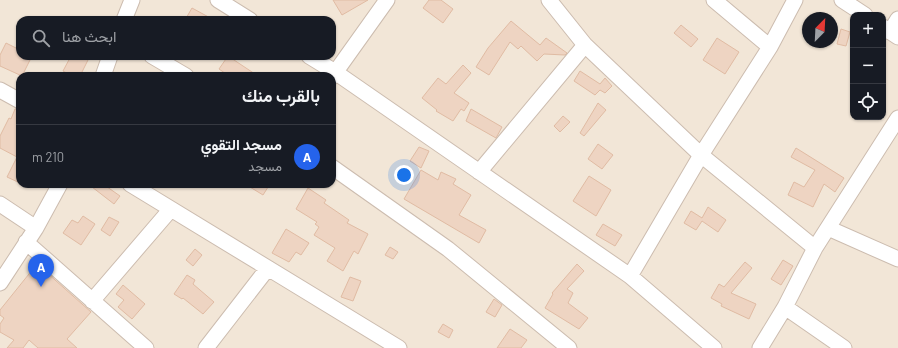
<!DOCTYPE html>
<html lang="ar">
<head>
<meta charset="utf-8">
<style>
	:root { --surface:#171b24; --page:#20242c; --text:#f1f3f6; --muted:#9ea1a6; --line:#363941; --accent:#2563eb }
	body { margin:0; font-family:Barlow,Vazirmatn,sans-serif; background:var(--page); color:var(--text); direction:rtl }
	.controls { position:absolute; right:12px; top:12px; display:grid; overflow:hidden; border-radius:8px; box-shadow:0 1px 3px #0004 }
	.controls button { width:36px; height:36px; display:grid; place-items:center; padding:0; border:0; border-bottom:1px solid var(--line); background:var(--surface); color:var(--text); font:20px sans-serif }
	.compass { position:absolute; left:802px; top:12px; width:36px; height:36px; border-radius:50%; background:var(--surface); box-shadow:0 1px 3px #0004; rotate:24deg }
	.you { position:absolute; left:404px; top:175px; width:14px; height:14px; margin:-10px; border:3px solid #fff; border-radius:50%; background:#1a73e8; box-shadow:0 0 0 6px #1a73e833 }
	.badge { display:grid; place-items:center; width:26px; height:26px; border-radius:50%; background:var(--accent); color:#fff; font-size:13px; font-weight:700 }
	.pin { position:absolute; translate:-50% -33px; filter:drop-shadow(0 1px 2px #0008) }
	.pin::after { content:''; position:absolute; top:21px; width:14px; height:12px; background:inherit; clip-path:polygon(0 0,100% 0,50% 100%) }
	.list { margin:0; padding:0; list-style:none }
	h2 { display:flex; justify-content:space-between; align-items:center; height:52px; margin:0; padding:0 16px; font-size:17px }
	h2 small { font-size:13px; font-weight:400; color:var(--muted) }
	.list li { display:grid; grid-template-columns:26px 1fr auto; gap:12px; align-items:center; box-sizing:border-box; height:64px; padding:0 16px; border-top:1px solid var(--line) }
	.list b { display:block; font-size:15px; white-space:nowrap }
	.list p { margin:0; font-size:13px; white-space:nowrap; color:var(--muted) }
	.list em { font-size:13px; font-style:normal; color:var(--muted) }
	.icon { flex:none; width:22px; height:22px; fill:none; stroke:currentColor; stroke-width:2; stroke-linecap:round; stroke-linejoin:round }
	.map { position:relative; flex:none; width:898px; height:348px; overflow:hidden; direction:ltr }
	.search { position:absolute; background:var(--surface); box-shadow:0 1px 3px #0004; left:16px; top:16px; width:320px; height:44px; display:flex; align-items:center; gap:10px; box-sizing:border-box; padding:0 14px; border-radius:12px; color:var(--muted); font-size:15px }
	.panel { position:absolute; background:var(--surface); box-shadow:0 1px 3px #0004; left:16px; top:72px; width:320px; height:116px; border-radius:12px; direction:rtl }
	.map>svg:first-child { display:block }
</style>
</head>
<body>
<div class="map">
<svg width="898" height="348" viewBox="0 0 898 348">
	<rect width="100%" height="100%" fill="#fbf4e8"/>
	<path fill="#f2e6d7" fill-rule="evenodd" d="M0,0h898v348h-898zM853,15h30v102h-30zM808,18h24v24h-24zM20,20h312v36h-312zM20,76h312v108h-312z"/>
	<path fill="#eed4c2" stroke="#e0bba3" d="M333,0h35l-26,15z
		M429,0h12l12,9 -10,14 -20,-15z
		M192,8l22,12h-29z
		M511,21l29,24 6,-7 21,15 -2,2 -21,-1 -7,7 -16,-15 -3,3 -8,-7 -21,33 -13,-8 12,-19z
		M681,25l17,14 -7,8 -17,-14z
		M841,29l9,3 -4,14 -9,-2z
		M717,38l22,14 -14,22 -22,-14z
		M6,43l14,7v6h12l-10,20 -22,-10v-11z
		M71,56h19l-10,20h-8l-9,-5z
		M228,56l30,20h-29l-10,-7z
		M463,65l8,8 -17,20 15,10 -5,8 -3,-2 -8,12 -17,-10 1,-1 -15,-12 16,-20 8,6z
		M580,71l20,13 5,-6 7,8 -7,7 -5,-3 -5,5 -21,-14z
		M598,103l8,7 -22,26 -4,-3z
		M15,109l5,1v73l-13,-6 10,-20 -17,-9v-12l9,-18 2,1z
		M471,109l31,18 -6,11 -30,-17z
		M563,116l7,6 -10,10 -6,-6z
		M598,144l15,11 -11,14 -14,-10z
		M419,147l10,4 -8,17 -11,-7z
		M796,148l48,30 -9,14 -11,-8 -11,23 -25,-12 6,-13 10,5 11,-17 -24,-13z
		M421,170l17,10 3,-8 15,7 -3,5 18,11 -12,20 27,15 -7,13 -75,-44z
		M589,176l22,14 -15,26 -23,-15z
		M94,184h9l17,12 -6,8 -22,-17z
		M245,184h25l-7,11z
		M308,188l18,12 -2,3 25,17 -2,3 21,11 -10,20 -4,-3 -11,20 -16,-10 8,-13 -21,-13 5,-8 -4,-3 2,-2 -21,-13z
		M708,207l18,13 -8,12 -16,-11 -6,9 -12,-7 7,-12 11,7z
		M83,216l12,8 -14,21 -18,-12 9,-13 6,3z
		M109,217l10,5 -9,14 -9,-6z
		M603,224l19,11 -7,11 -19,-11z
		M286,229l23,14 -8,12 -5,-3 -7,10 -17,-9z
		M390,247l8,5 -5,7 -8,-4z
		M195,249l7,6 -9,11 -7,-6z
		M783,260l10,6 -12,19 -10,-6z
		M745,262l7,6 -21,25 25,11 -7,15 -28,-13 1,-2 -11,-6 8,-14 5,3z
		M37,264l54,48 -24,27 10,9h-39l-9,-8 -6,8h-16l7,-8 -14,-8v-8l4,-6 -4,-3v-5z
		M577,264l7,7 -17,18 6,4 -5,10 20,15 -9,11 -34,-21 8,-14 -1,-1z
		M187,275l8,5 -2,4 21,18 -11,12 -20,-16 -1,1 -8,-5z
		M350,277l11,4 -8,20 -12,-4z
		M123,285l22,19 -13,15 -14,-12 6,-7 -8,-6z
		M494,299l8,6 -7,12 -9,-5z
		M443,324l10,6 -4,8 -11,-6z
		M510,329l17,11 -6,8h-24z"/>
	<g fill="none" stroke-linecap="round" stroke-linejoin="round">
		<defs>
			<path id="minor" d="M218,0l32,20
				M549,0l36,45 116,110 114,93
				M714,0l56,47
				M842,0l23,15
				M124,20l8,-20
				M883,27l15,10
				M890,32l8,-13
				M152,56l34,20
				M309,56l26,16 295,204 84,72
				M103,76l7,-20
				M332,77l55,-77
				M0,90l20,11
				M332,167l116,82 121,99
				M479,172l106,-127
				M130,184l269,164
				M0,204l36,24
				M828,228l70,31
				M26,242l120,106
				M630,276l71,-121 69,-108 25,-47
				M0,283l36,-55 24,-44
				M92,301l79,-92
				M785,307l59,41
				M206,348l62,-80
				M760,348l25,-41 30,-59 83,-130"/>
		</defs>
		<use href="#minor" stroke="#ccbcaf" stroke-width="17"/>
		<use href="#minor" stroke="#fff" stroke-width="15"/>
	</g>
</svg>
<div class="controls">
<button>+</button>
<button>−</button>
<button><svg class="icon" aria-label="locate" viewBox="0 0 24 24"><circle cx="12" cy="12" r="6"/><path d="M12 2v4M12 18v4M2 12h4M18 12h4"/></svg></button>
</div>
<svg class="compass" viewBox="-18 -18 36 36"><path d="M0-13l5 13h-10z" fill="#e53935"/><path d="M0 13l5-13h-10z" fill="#9ea1a6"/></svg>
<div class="you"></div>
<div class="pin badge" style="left:41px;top:287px">A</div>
<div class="search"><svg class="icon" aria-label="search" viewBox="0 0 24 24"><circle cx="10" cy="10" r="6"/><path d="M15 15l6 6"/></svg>ابحث هنا</div>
<section class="panel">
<h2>بالقرب منك<small></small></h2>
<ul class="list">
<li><span class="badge">A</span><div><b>مسجد التقوي</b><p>مسجد</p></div><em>210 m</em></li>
</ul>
</section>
</div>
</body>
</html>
